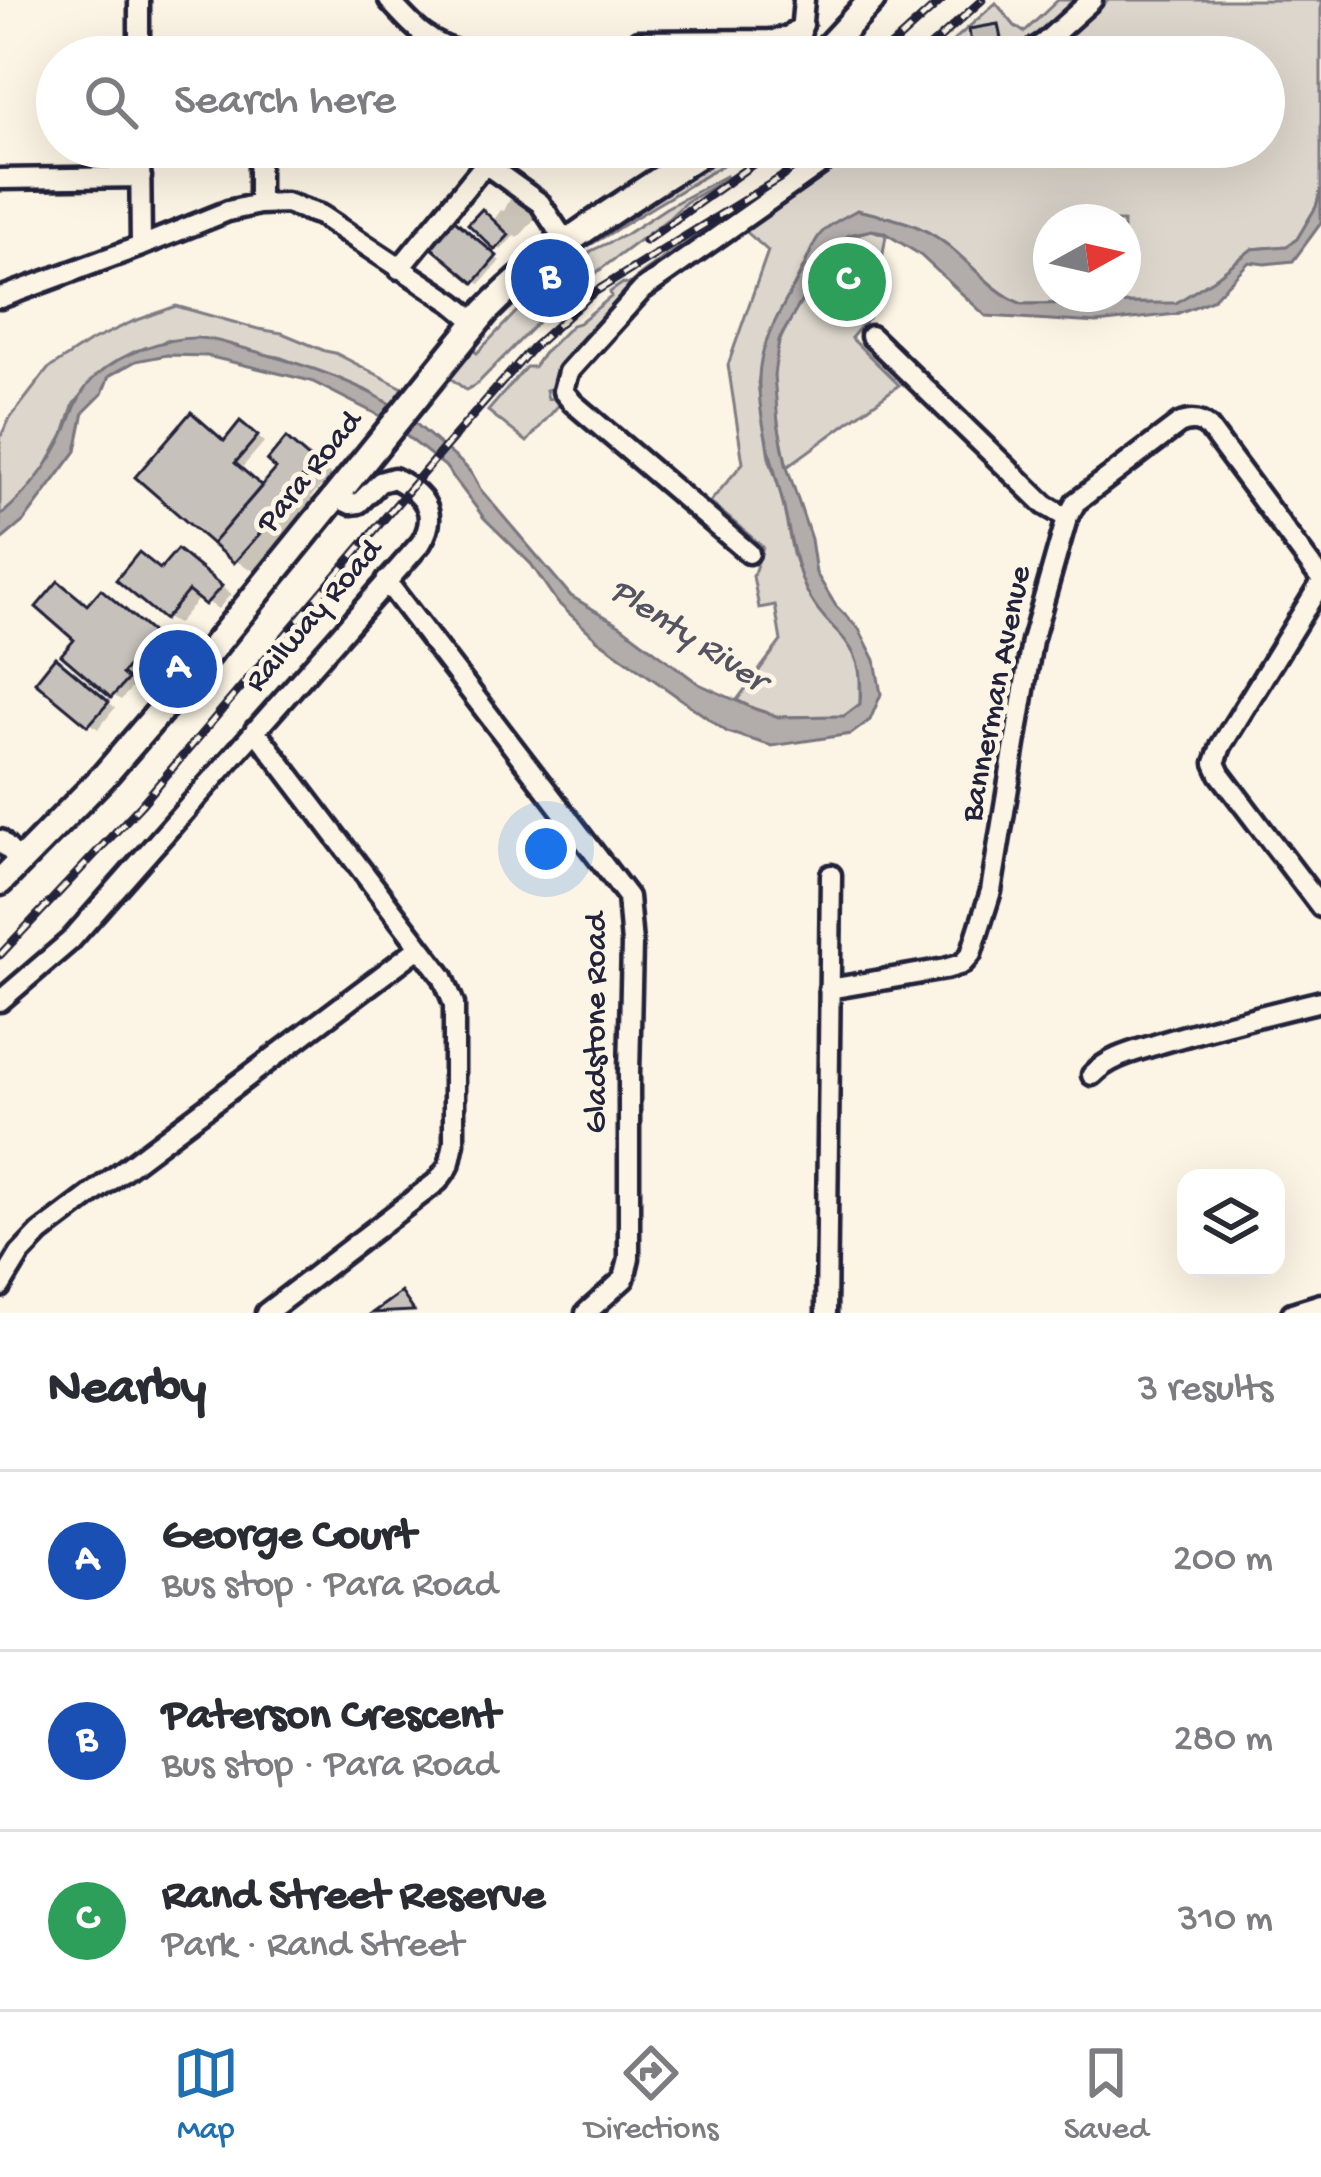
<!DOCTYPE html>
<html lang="en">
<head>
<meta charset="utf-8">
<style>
	:root { --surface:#fff; --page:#f2f2f3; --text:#2b2b33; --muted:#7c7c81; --line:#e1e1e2; --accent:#1f6fb2 }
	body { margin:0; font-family:"Gochi Hand",sans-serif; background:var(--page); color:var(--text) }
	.controls { position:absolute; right:36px; bottom:36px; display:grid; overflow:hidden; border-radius:24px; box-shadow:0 12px 48px #0002 }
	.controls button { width:108px; height:108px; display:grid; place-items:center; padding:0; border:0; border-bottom:3px solid var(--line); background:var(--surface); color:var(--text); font:60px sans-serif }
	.compass { position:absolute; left:1033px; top:204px; width:108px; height:108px; border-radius:50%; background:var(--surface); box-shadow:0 12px 48px #0002; rotate:82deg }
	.you { position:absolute; left:546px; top:849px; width:42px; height:42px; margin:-30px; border:9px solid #fff; border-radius:50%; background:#1a73e8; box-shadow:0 0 0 18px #1a73e833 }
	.badge { display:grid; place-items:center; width:78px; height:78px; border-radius:50%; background:var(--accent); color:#fff; font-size:39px; font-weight:700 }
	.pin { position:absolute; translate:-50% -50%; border:6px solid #fff; box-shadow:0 3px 12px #0006 }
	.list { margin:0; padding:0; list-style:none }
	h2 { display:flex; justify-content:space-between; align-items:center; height:156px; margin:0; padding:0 48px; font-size:51px }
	h2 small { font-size:39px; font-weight:400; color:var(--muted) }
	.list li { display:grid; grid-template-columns:78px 1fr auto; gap:36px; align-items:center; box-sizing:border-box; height:180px; padding:0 48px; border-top:3px solid var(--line) }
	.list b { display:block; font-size:45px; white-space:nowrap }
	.list p { margin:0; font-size:39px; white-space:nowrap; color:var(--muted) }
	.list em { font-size:39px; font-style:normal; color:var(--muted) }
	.icon { flex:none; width:66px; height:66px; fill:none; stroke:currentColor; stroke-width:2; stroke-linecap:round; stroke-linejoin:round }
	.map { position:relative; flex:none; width:1321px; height:1313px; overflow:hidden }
	.search { position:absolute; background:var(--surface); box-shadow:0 12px 48px #0002; left:36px; right:36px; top:36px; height:132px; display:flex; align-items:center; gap:30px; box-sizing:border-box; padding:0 42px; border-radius:66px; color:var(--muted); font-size:45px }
	.sheet { height:696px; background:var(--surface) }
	nav { display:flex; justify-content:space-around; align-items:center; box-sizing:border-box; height:168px; border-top:3px solid var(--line); background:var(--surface); font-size:33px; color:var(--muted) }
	nav a { display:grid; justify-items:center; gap:6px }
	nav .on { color:var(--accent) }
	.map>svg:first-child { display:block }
</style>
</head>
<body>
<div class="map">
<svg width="1321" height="1313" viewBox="0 0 1321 1313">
	<rect width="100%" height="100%" fill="#fcf5e5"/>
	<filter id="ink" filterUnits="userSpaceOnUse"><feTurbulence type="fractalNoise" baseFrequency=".00833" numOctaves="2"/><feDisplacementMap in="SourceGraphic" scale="24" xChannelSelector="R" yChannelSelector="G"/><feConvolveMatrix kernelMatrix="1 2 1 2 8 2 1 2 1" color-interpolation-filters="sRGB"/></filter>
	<g filter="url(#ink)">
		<path fill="#dcd6cc" stroke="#7f7c84" stroke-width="3" fill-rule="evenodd" d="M1058,0h23c-21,19 -48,53 -78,57 -21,3 -46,0 -68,0l61,-54 19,23 9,6z
			M1108,0h213v189l-5,18 -19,32 -10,7 -35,3 -38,30 -37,24 -155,1c-30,-13 -50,-40 -76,-60 -28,-22 -55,-26 -89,-34l-38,26 -52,103 -9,44 11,75 12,35 12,61 13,36 20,29 19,20 15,24v41l-15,12 -66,1 -24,-8 -18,-9 44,-59 -6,-36 -16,3 -6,-32 10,-29 -53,-45 33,-39 -15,-98 40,-114 -27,-24 116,-80h407v-90h-222zM1051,222h72v72h-72z
			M728,147h22c-42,29 -87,53 -130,80 -16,11 -34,19 -47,29l17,-16z
			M727,175l-8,8 -33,19 -18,17 -83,62 -9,-12 15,-18 34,-16 41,-27z
			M788,178l-44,31 -183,162 -7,17 -8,2 2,9 11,-2 4,3 -36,42 -39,-31 38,-44h8l9,-13 29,-29 7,-2 32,-26 -1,-5 13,-9 5,2c50,-41 105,-73 160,-107z
			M872,230l14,5 -12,76 -23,27 48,47 -112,82c-8,-39 -22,-91 -6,-129 8,-19 22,-38 33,-56 19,-31 19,-44 58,-52z
			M573,273l9,10 -24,21h-9v7l-72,73 -11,6 -20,-15 22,-28 9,6 43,-45 38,-18z
			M176,306l82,23 24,4 43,18 10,2 68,35 -11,17 -28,-16 -85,-32 -113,-17 -9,6 -22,5 -61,52 -9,28 -20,37 -21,28 -24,20v-78l8,-17 40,-52 41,-27 43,-20z"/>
		<path fill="#b2adab" stroke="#78757e" stroke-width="3" d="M1321,189v34l-28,38 -28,3 -16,-2 -37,38 -36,14 -79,9 -111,-7 -67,-62 -36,-22 -11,-2 -23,5 -19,16 -51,89 -5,35 4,48 8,41 25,75 5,34 20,33 23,23 16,31 6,34 -11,26 -19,14 -79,12 -45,-14 -129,-92 -41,-38 -26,-38 -47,-46 -39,-52 -63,-49 -71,-36 -104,-25 -40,-1 -31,6 -27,15 -7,18 -18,18 -8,39 -52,70 -24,20v-25c28,-24 51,-52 66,-86 8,-21 14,-40 31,-55 24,-22 70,-38 101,-37 15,0 30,6 45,10 48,13 102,28 145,55 18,11 34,26 50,40 17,14 34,25 42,46l91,107 50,30 78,58 56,25 24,8 65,-1 16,-12c7,-71 -34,-66 -56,-119 -12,-29 -15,-59 -23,-89 -9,-38 -23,-77 -22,-117 0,-39 27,-76 44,-110 5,-10 9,-24 16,-33 9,-12 26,-19 38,-26 34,8 61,12 89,34 26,20 46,48 76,60l154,-1 38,-24 38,-30 35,-3 10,-7 19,-32z"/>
		<path fill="#0003" d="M513,193l24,16 -1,9 -18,20 -4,-2 -13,14 -5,-3 -3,-26 8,-11 3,1z
			M456,223l44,38 -20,23 -5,-3z
			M249,430l15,12 -23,27 23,20 17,-20 6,-27 18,10 29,26 -8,9 -5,-1 -10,11 4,4 -61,70 -18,-10 -10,-118z
			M178,552l53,42 -13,15 -18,-12 -23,27 -11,-6 -26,-63 22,16z
			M109,597l52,45 -32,38 5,5 -13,15 -8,-5 -35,-56 11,-31z
			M63,666l52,42 -17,21 -59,-48z"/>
		<path fill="#c6c1bb" stroke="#22223b" stroke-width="3" d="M998,24l3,15 -30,6 -2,-16z
			M482,209l27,26 -14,15 -27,-26z
			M450,216l47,40 -23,27 -47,-39z
			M191,412l33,29 16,-20 18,15 -23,27 27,23 -50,58 -77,-67z
			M286,438l32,28 -11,12h-5l-7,7 4,4 -65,74 -22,-19 64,-75 -9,-8z
			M177,549l45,37 -17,19 -17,-14 -24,29 -48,-40 23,-28 21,17z
			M58,581l29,24 14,-16 54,46 -33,39 6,5 -17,19 -50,-43 13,-15 -38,-33z
			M55,657l54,45 -21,24 -53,-44z
			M401,1292l13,19 -42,2z"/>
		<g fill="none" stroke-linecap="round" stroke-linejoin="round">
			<defs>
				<path id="minor" d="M139,0v57
					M389,0c24,27 42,47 79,54l298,-1 5,-3 -1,-10
					M638,41l136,-1 15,-4 14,-11
					M791,57l10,-25 3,-32
					M1022,57l22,-14 48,-43
					M140,147l1,99
					M259,147v57
					M0,179l141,-2
					M399,269l86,-105 55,39 27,41
					M0,298l141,-52 87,-35 31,-7 27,-1 34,12 133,88 23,19
					M871,336l174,169 22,13
					M563,391l5,-19 74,-82 203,-143
					M563,391l10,12 176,150
					M386,581l242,316 4,47 -3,129v185l-5,21 -38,34
					M1321,583l-100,163 -6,17 5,11 101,133
					M255,730l188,247 11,27v139l-5,23 -11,15 -172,132
					M0,840l21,22
					M829,989l116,-20 17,-5 9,-10 20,-63 41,-250 35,-123 9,-16 103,-78c12,-5 21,-4 30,4l112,151
					M0,1001l70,-60 351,-398c19,-31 2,-50 -27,-65l-14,4 -21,21 -8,1 -17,-8
					M1092,1075c18,-19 45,-24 69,-32 53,-16 106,-29 160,-42
					M0,1287l20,-33 20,-21 380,-286
					M826,1313l5,-438
					M1292,1313l29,-9"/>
				<path id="major" d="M819,57l53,-57
					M0,882l104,-106 82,-95 299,-369c64,-66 149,-114 225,-165"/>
			</defs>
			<use href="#minor" stroke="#22223b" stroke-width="27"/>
			<use href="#major" stroke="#22223b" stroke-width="33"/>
			<use href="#minor" stroke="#fcf5e5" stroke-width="18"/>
			<use href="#major" stroke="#fcf5e5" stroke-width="24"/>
			<defs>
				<path id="rail" d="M879,57l63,-57
					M919,57l63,-57
					M645,241l132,-94
					M0,955l141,-150 305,-359 87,-99 60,-54 187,-115 40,-31"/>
			</defs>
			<use href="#rail" stroke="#22223b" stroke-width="9"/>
			<use href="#rail" stroke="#fcf5e5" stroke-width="4.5" stroke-dasharray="14" stroke-linecap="butt"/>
		</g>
	</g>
	<g text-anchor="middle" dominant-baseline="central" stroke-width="10" stroke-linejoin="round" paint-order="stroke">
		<g font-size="33" fill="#22223b" stroke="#fcf5e5">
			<text transform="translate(311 473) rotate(-51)">Para Road</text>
			<text transform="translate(315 617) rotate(-49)">Railway Road</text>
			<text transform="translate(998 694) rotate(-79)">Bannerman Avenue</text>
			<text transform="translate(598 1023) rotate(-90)">Gladstone Road</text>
		</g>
		<g font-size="36" font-style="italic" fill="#545362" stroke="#fcf5e5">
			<text transform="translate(687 637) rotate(33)">Plenty River</text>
		</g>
	</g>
</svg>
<div class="controls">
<button><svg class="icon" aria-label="layers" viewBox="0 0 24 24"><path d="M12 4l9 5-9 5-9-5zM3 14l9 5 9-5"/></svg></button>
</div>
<svg class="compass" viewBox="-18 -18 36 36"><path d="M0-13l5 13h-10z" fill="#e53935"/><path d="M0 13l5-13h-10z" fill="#7c7c81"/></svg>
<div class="you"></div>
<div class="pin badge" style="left:178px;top:669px;background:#1a4fb4">A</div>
<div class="pin badge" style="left:550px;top:278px;background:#1a4fb4">B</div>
<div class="pin badge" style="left:847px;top:282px;background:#2e9e5b">C</div>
<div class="search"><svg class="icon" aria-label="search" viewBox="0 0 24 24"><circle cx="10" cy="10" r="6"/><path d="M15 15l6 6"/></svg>Search here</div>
</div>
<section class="sheet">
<h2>Nearby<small>3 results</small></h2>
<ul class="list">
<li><span class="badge" style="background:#1a4fb4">A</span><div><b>George Court</b><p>Bus stop · Para Road</p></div><em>200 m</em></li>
<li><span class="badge" style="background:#1a4fb4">B</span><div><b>Paterson Crescent</b><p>Bus stop · Para Road</p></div><em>280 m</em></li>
<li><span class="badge" style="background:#2e9e5b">C</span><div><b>Rand Street Reserve</b><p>Park · Rand Street</p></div><em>310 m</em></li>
</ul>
</section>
<nav>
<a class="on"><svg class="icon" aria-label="map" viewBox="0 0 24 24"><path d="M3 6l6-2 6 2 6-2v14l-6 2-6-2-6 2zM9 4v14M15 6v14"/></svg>Map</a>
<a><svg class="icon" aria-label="directions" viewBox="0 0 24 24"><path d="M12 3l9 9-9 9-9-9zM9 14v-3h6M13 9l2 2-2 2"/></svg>Directions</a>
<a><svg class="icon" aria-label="saved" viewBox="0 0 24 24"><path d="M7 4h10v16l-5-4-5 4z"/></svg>Saved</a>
</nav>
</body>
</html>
